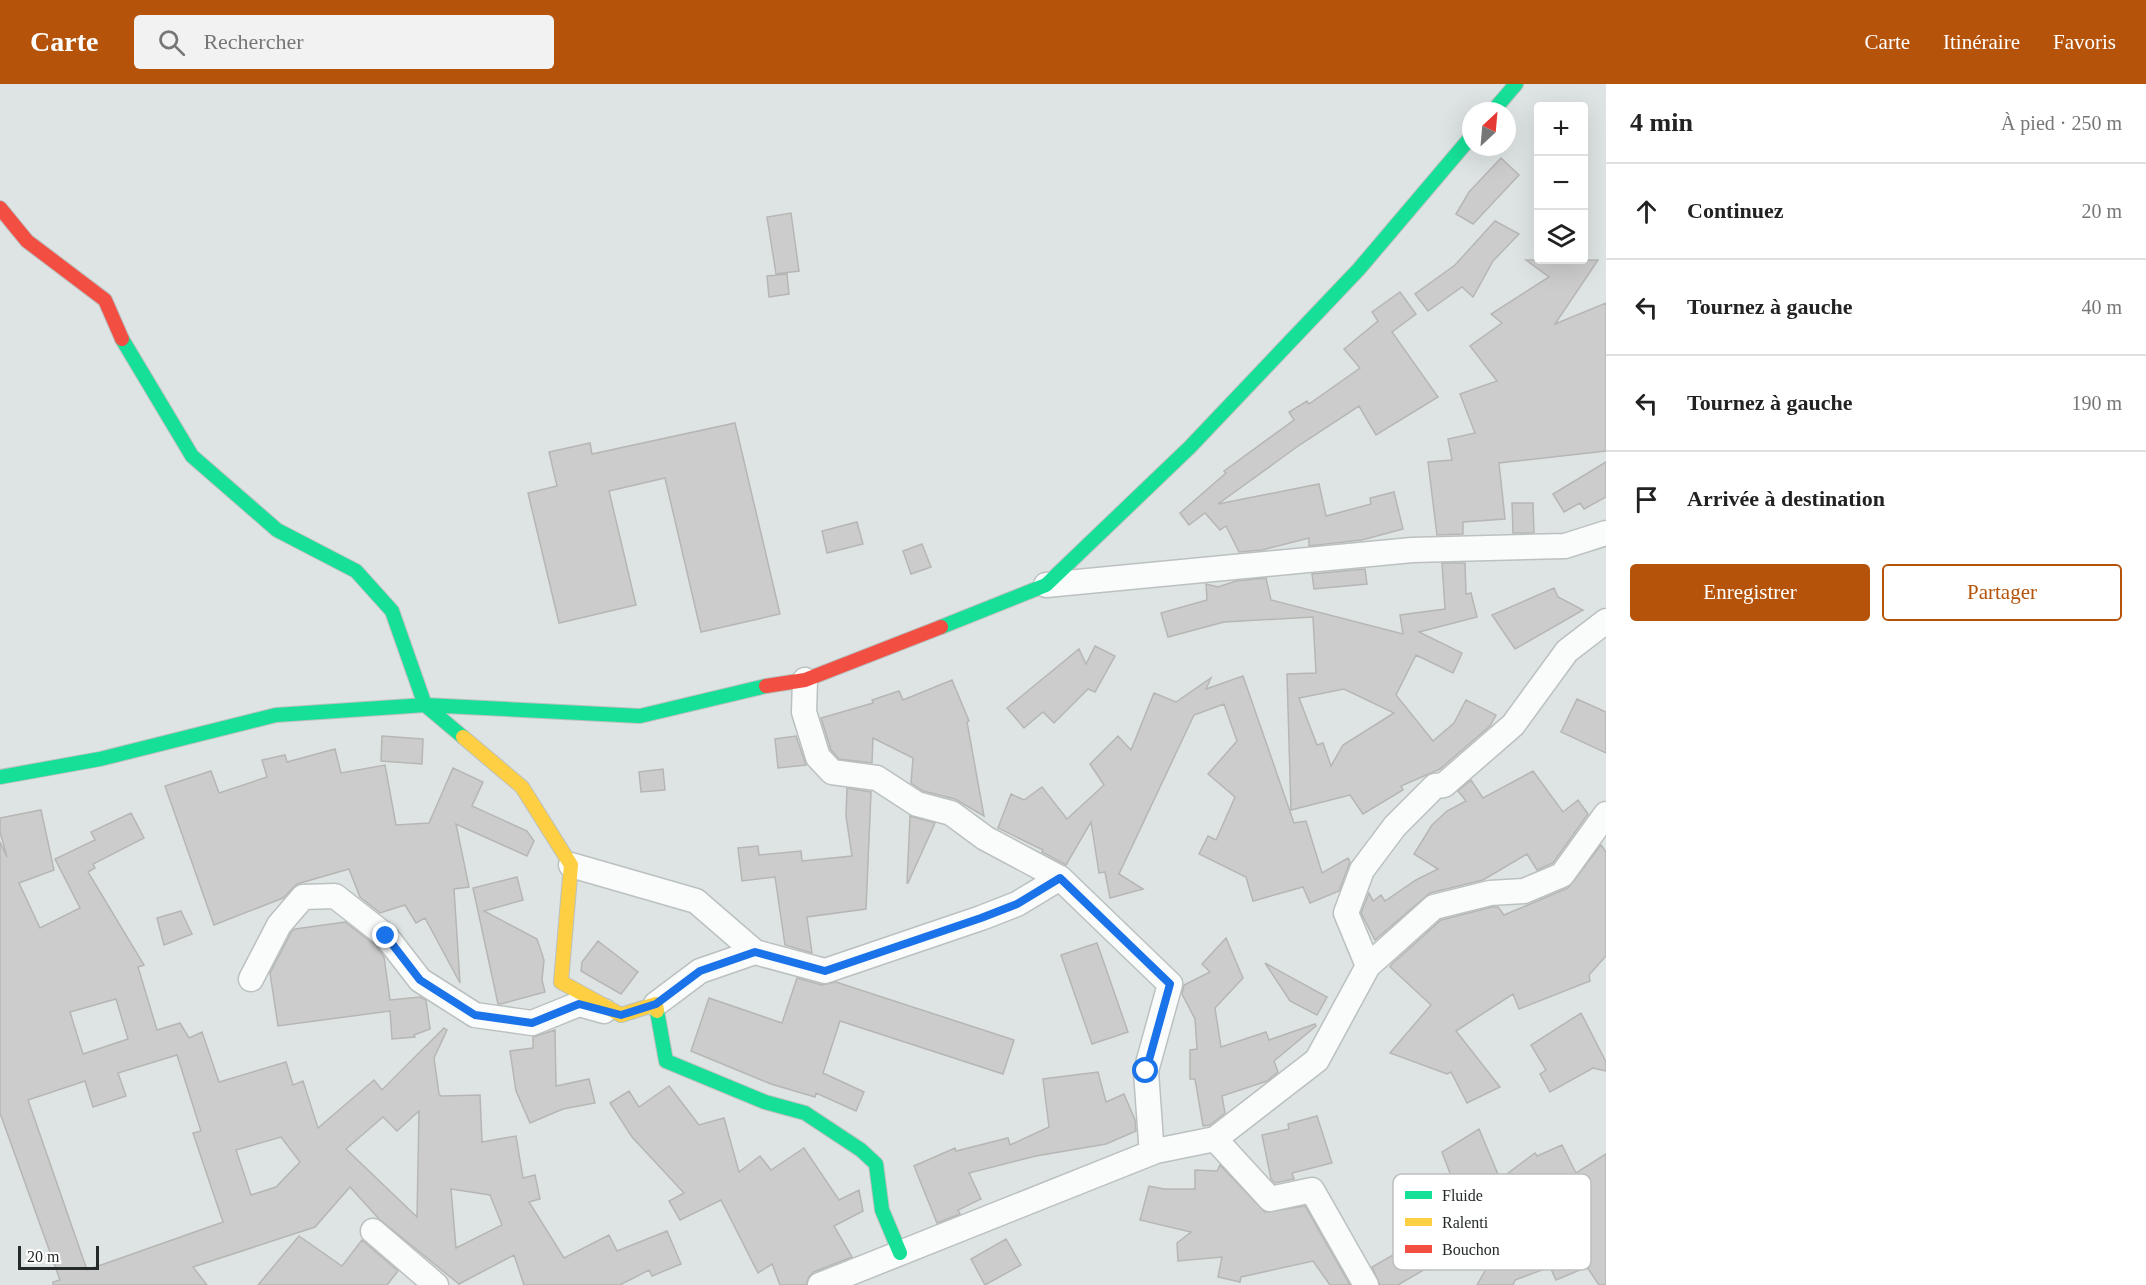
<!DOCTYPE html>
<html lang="fr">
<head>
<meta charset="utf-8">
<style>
	:root { --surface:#fff; --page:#f2f2f2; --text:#222; --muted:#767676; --line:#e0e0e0; --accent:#b45309 }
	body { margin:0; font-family:Georgia,serif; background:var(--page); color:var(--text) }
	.controls { position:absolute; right:18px; top:18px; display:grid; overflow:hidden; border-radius:6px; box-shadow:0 6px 24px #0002 }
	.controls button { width:54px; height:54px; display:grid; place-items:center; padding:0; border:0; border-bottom:2px solid var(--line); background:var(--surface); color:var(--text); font:30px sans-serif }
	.compass { position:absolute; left:1462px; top:18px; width:54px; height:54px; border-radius:50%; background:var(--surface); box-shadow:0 6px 24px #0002; rotate:26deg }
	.scale { position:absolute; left:18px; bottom:15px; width:81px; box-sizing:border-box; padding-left:6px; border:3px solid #242929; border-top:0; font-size:16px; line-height:21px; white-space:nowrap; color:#242929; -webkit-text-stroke:4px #fff; paint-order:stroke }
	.stop { position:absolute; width:18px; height:18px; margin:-14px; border:4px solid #1a73e8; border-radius:50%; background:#fff }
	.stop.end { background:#1a73e8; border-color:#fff; box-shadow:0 2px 6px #0008 }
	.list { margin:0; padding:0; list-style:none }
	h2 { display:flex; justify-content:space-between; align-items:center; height:78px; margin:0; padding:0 24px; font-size:26px }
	h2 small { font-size:20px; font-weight:400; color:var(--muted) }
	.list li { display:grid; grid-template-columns:39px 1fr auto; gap:18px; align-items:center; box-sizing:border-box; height:96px; padding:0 24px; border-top:2px solid var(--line) }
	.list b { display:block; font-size:22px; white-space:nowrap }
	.list em { font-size:20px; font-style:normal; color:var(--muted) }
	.actions { display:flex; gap:12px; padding:18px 24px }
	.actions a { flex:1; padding:14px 0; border:2px solid var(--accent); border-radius:6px; text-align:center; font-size:21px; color:var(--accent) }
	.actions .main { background:var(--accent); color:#fff }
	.icon { flex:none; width:33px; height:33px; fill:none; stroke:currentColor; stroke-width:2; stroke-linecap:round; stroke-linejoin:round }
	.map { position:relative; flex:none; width:1606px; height:1201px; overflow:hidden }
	header { display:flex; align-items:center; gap:36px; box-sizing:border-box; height:84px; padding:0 30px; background:var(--accent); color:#fff }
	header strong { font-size:28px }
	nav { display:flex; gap:33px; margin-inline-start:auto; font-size:21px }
	.search { width:420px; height:54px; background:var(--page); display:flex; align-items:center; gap:15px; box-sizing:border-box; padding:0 21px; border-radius:6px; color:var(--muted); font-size:22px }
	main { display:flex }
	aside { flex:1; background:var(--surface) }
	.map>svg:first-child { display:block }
</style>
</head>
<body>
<header>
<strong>Carte</strong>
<div class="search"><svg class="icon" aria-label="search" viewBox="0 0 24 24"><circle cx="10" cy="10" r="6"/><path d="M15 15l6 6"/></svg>Rechercher</div>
<nav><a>Carte</a><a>Itinéraire</a><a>Favoris</a></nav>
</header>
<main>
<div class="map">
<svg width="1606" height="1201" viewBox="0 0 1606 1201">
	<rect width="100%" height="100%" fill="#dee4e4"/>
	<path fill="#cbcccb" stroke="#b6b6b5" stroke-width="1.5" fill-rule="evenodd" d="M1501,74l18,17 -46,49 -17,-10 13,-22z
		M791,129l8,58 -23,3 -9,-57z
		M1495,137l24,13 -26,27 -20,36 -11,-10 -34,24 -13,-17 40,-29z
		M1526,176h72l-43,64 51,-21v148l-107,12 6,56 -42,3v12l-26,1 -9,-73 24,-2 -4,-21 27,-6 -15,-39 37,-13 -27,-35 32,-23 -11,-9 58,-37z
		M787,190l2,20 -20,3 -2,-21z
		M1400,208l16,22 -24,18 46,65 -62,38 -17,-29 -58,38 -83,60 101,-20 7,32 45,-12 -1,-6 24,-6 9,37 -41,11 -53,6v-8l-47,12 -23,2 -13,-26 -6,4 -15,-17 -16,12 -9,-12 46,-40 -2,-2 70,-51 -5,-8 18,-11 2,3 51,-36 -16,-19 34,-28 -6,-9z
		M735,339l45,191 -79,18 -36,-154 -56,13 27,114 -77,18 -31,-130 29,-7 -8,-34 41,-9 2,11z
		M1606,378v35l-22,12 -4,-6 -16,9 -11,-18z
		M1512,419h21l1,30h-21z
		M857,438l6,22 -36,9 -5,-22z
		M922,460l9,23 -20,7 -8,-23z
		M1442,479h23l1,31 5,-1 6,24 -58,15 43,21 -9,20 -37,-18 -20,40 37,46 21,-18 12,-23 30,15 -6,11 -50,43 -39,17 2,4 -40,24 -13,-19 -59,15 -4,-136 29,-1 -3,-56 -89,5 -56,15 -7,-24 46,-13 -1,-16 12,3 18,-6 30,-3 5,22 132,34 -3,-19 45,-6zM1344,605l50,24 -51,32 -12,21 -8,-23 -6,2 -18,-47z
		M1365,485l2,15 -53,5 -2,-15z
		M1554,504l4,9 25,13 -68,39 -23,-34z
		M1095,562l20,10 -20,36 -7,-3 -34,34 -11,-11 -19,16 -17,-20 72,-59 7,15z
		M1243,592l51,147 12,-2 16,52 26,-15 2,4 -11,29 -29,12 -7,-16 -50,14 -7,-24 -47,-23 9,-18 8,4 19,-43 -27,-23 29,-33 -13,-37 -30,11 -75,159 24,15 -33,9 -5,-26 -6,1 -8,-51 -25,43 -24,-13 1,-2 -45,-22 13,-34 13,6 18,-13 25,32 37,-34 -14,-21 28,-28 13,14 23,-57 22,9 35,-24 -5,11z
		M952,596l17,41 -2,1 17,94 -29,-17 -32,-8 -12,-8 2,-25 -40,-20 -1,25 -33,-4 -8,-9 -10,-32 52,-15 -1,-3 27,-9 4,9z
		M1577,615l29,13v41l-45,-21z
		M382,652l41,3 -1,25 -41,-3z
		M796,652l10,29 -28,3 -3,-29z
		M335,665l6,24 44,-8 11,60 33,-2 24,-55 30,14 -11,24 55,25 7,10 -7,15 -71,-32 13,63 -15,2 6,94 -35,-65 -9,5 -11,-18 -25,8 -20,-16 -11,-28 -52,15 -14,14 -69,27 -49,-139 46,-15 8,22 48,-16 -5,-17 23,-5 2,7z
		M663,685l2,21 -24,2 -2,-20z
		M1533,687l30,41 15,-12 10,14 -35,49 -16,7 -10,-16 -44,26 -53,13 -55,47 -14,-27 8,-20 4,8 8,-6 4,6 31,-21 22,-11 -24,-15 18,-29 15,-14 19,-10 -8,-10 13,-11 12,18z
		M847,704l24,4 -5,117 -59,8 5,36 -27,-8 -10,-68 -33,4 -4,-33 20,-2 1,9 42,-4 1,10 50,-5 -6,-40z
		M41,726l13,60 -35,13 21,45 40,-20 -25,-49 40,-19 -4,-8 40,-19 13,25 -51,26 2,4 -7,4 56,93 -6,2 19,63 23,-7 9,15 13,-6 17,50 67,-20 7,23 10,-4 15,47 56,-48 8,10 62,-62 3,2 -13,28 5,36 2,2 39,-1 2,47 34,-6 7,42 12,-3 5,24 -11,3 35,56 45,-23 8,16 50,-20 14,33 -29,12 -3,-6 -29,15h-96l-10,-30 -55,29 -80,-65 -29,-32 -35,40 -122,40 14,18h-154v-3l7,-2 -60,-167v-271l7,15 -7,-25v-14zM116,915l12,40 -45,15 -13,-42zM177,971l24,76 -8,2 30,89 -136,48 -59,-170 57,-19 8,26 33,-11 -8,-23zM419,1027l-2,106 -71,-68 37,-32 14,14zM281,1053l19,25 -24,25 -25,8 -15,-45zM451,1105l39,6 12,30 -46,23z
		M910,732l25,7 -27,60h-1z
		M1601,761l5,7v104l-17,19 1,6 -71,28 -6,-15 -57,37 44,56 -33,16 -16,-31 -4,2 -57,-21 41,-48 -41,-38 2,-3 49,-44 51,-13h6l6,8 64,-27z
		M517,793l6,23 -39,11 53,28 7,21 -2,20 3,12 -44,12h-3l-25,-116z
		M181,827l11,23 -28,11 -7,-27z
		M345,838l31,24 8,11 6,43 30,-3 6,3 4,29 -16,6 1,2 -23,2 -2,-28 -112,15 -8,-53 22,-42 3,-2z
		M1226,854l17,40 -28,30 6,39 45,-15 3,8 46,-16 1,2 -42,35 4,11 -11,9 -45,15 3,17 -15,12 -7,1 -8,-47h-5v-29l7,-1 -2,-30 -13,-25 2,-9 26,-13 -8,-8z
		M598,857l40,31 -17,22 -40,-23 1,-9z
		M1097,859l31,89 -36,12 -31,-89z
		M1265,879l62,34 -10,18 -27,-14z
		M797,894l25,7 14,-3 178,58 -11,34 -163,-53 -17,52 41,19 -8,19 -40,-18 -1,4 -44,-13 -80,-33 18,-53 73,25z
		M1581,929l25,49v9l-13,-3 -43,24 -10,-18 6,-4 -15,-25z
		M555,946l1,56 33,-7 6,24 -32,6 -33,14 -14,-32 -6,-40 23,-3v-11z
		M1098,988l8,30 18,-8 11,26 1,11 -30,13 -70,12 -67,17 12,26 -23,11 2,4 -23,9 -23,-57 41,-18 1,3 52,-13 2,7 39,-18 -6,-48z
		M669,1002l30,39 25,-7 15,54 21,-16 11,14 33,-22 35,52 20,-10 4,21 -29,15 18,31 -38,15 -5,5 -3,8h-26l-8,-21 -14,9 -37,-73 -41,20 -11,-19 15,-8 -52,-56 -22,-34 19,-12 10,16z
		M1317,1032l15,47 -40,10 2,6 -19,4 -4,-4 -9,-44 27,-6 -1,-5z
		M1479,1045l21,50 35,-26 2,3 25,-11 14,28 30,-19v131h-7l-12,-18 -31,13 -6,-13 -35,13 -2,5h-36l9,-16 -44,-117z
		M1220,1081l45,47 40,-6 45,79h-20l-17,-24 -72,16 -1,5 -22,-5 4,-20 -44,4 -1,-18 14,-11 -51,-12 9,-34 15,3h31v-19l22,1z
		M299,1152l43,30 20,-26 36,31 -11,14h-129z
		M1006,1155l15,26 -36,20 -14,-26z
		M1412,1160l15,24 -29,17h-18l-8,-18z"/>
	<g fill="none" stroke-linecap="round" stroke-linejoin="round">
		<defs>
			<path id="street" d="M1046,501l366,-35 153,-4 41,-13
				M805,596l-1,32 14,45 14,15 45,6 40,26 34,9 34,25 75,40 110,106 -24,87 5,71 5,9
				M571,781l125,36 59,51 70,19 156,-53 36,-14 43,-26
				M1368,882l66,-59 56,-14 34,-2 38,-16 44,-61
				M251,895l28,-54 24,-28 32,-1 51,40 34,44 55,35 57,8 47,-19 25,7
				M656,920l44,-33 55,-19
				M1215,1055l55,60 42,-9 54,95
				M373,1147l63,54
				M820,1201l336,-134 59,-12 102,-79 51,-94 -22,-53 16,-43 33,-44 40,-40 9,-1 69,-60 54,-74 39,-30"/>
			<path id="fast" d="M1493,27l23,-27
				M122,255l70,117 85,74 79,41 36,40 33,94 38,32
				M941,543l105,-42 144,-138 169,-178 112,-132
				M0,693l100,-18 176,-44 149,-10 215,11 126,-30
				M657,927l9,50 99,41 40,11 56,37 15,14 6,46 18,43"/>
			<path id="slow" d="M463,653l59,50 49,78 -10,117 60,33 35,-11 1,7"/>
			<path id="jam" d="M0,124l27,33 78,59 17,39
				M766,602l39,-6 136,-53"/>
		</defs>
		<use href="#street" stroke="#bbc0c0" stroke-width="27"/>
		<use href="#fast" stroke="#bbc0c0" stroke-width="16"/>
		<use href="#slow" stroke="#bbc0c0" stroke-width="16"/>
		<use href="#jam" stroke="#bbc0c0" stroke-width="16"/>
		<use href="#street" stroke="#fafbfb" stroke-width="24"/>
		<use href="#fast" stroke="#16e098" stroke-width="14"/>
		<use href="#slow" stroke="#ffcf43" stroke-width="14"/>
		<use href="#jam" stroke="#f24e42" stroke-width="14"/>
	</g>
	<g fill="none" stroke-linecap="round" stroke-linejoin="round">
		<path stroke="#1a73e8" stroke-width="8" d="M386,852l34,44 55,35 57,8 47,-19 42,11 35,-11 44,-33 55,-19 70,19 156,-53 36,-14 43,-26 110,106 -24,87"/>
	</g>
	<rect x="1393" y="1090" width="198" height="96" rx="9" fill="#fff" stroke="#bdbfbf" stroke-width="1.5"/>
	<rect x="1405" y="1107" width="27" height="8" fill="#16e098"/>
	<rect x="1405" y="1134" width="27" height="8" fill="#ffcf43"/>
	<rect x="1405" y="1161" width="27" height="8" fill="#f24e42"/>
	<g font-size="16" fill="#242929">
		<text x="1442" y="1117">Fluide</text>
		<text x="1442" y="1144">Ralenti</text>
		<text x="1442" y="1171">Bouchon</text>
	</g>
</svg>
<div class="controls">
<button>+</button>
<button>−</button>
<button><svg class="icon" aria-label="layers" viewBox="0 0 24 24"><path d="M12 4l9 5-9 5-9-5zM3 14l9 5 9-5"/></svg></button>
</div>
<svg class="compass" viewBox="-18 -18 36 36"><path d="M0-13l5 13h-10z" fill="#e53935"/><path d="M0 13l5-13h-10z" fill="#767676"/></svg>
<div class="scale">20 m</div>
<div class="stop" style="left:1146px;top:987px"></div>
<div class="stop end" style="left:386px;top:852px"></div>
</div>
<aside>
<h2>4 min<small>À pied · 250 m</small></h2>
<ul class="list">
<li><svg class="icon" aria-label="ahead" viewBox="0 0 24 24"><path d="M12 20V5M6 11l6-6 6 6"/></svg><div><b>Continuez</b></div><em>20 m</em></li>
<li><svg class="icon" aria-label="left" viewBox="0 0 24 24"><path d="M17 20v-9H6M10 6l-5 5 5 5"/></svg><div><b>Tournez à gauche</b></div><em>40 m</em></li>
<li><svg class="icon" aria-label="left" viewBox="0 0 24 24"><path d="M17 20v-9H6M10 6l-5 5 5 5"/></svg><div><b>Tournez à gauche</b></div><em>190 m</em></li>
<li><svg class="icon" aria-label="arrive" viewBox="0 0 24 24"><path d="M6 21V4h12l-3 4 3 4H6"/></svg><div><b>Arrivée à destination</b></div></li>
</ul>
<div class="actions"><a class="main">Enregistrer</a><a>Partager</a></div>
</aside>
</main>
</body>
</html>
